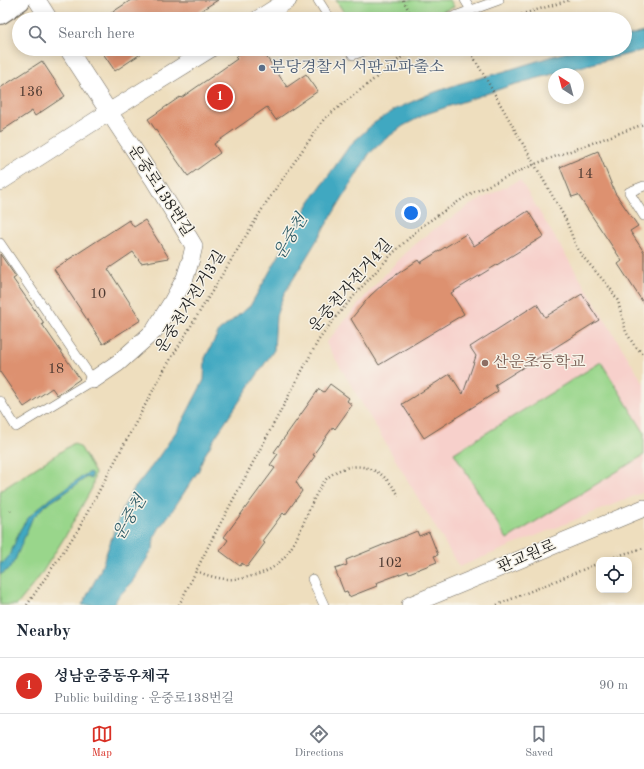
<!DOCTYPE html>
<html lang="en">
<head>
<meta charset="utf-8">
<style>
	:root { --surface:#fff; --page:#f6f6f7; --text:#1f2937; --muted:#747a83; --line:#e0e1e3; --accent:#d93025 }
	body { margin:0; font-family:"Old Standard TT","Noto Serif KR",serif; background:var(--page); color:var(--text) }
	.controls { position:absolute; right:12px; bottom:12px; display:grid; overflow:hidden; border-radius:8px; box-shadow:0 2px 10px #0003 }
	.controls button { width:36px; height:36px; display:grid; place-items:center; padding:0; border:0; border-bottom:1px solid var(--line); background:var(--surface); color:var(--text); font:20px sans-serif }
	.compass { position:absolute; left:548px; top:68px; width:36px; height:36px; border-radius:50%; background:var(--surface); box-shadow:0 2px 10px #0003; rotate:324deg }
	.you { position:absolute; left:411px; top:213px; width:14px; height:14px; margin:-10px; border:3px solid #fff; border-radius:50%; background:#1a73e8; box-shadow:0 0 0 6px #1a73e833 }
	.badge { display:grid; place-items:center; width:26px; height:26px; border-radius:50%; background:var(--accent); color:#fff; font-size:13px; font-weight:700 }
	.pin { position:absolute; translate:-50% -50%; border:2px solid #fff; box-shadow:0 1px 4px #0006 }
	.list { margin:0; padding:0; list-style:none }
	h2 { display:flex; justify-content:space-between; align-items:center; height:52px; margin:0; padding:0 16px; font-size:17px }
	h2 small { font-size:13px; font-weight:400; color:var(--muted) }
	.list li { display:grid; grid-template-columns:26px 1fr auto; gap:12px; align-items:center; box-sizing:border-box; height:56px; padding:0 16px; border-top:1px solid var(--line) }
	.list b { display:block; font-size:15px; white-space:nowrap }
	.list p { margin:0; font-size:13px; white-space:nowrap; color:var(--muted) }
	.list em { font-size:13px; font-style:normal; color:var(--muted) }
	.icon { flex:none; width:22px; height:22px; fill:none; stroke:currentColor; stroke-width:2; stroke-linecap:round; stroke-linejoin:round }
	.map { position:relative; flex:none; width:644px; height:605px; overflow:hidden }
	.search { position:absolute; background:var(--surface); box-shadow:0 2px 10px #0003; left:12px; right:12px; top:12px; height:44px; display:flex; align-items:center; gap:10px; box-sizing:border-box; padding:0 14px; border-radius:22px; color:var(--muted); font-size:15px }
	.sheet { height:108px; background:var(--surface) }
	nav { display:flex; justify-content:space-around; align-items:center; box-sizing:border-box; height:56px; border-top:1px solid var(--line); background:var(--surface); font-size:11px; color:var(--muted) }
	nav a { display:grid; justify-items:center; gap:2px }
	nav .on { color:var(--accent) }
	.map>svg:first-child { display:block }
</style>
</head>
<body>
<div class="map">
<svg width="644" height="605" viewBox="0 0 644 605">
	<rect width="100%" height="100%" fill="#f7f3e8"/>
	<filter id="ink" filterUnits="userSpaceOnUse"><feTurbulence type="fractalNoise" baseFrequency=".025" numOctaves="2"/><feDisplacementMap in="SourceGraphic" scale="8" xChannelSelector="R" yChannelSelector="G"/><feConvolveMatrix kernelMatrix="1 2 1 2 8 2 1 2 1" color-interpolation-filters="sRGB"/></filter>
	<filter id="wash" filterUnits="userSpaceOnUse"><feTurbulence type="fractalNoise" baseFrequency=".012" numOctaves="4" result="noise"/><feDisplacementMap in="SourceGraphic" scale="16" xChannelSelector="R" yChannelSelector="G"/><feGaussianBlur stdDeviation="0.9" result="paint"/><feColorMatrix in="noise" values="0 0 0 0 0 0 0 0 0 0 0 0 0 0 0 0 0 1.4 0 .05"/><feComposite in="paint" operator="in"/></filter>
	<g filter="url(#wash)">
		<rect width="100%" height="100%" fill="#eedebe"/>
		<path fill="#f7d0cb" d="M520,180l124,204v108l-185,75 -133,-224 41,-49 23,-25 23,-23 23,-18 34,-23 27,-14z"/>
		<path fill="#99d68b" stroke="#5a7954" d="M336,0h114l4,7 -32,12h-74z
			M601,362l43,70v23l-137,84 -53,-86z
			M74,443l7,5 14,25 -3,15 -26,47 -26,41 -23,29h-17v-114z"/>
		<path fill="#41a8c1" stroke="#2e626e" d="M644,32v18l-132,35 -86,29 -23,12 -20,15 -14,13 -86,142 -7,20 -2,34 -58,86 -13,22 -4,12 -29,44 -10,13 -6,11 -1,11 -22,35 -13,13 -5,8h-31l18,-34 22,-62 11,-19 22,-28 25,-36 24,-46 1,-22 14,-27 31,-25 59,-103 29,-41 12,-17 24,-22 22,-14 31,-14 31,-11 44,-12 54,-17 23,-6h46v-12z
			M90,472l2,3 -1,4 -4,-2 -22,16 -19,12 -14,14 -17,41 -6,9 -9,6v-11c13,-5 15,-28 23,-39 10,-15 24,-24 39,-34 9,-6 18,-14 28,-19z"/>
		<g id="blocks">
			<path fill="#dd9170" d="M131,0h87l-31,19h-85z
				M100,49h48l-33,22z
				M246,49h15l26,38 19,-13 12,17 -42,29 -9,-13 -53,37 6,9 -32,23 -40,-57 32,-22 1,1 56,-39 -2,-2z
				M42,61l23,35 -30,20 -3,-5 -32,21v-44z
				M598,151l17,42 23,33 -8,5 14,21v52l-26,-40 4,-3 -44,-66 -6,2 -12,-30z
				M528,211l16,25 -93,57 13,21 -85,51 -28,-46 19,-23 14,-13 34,-23 2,3 46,-29 8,12z
				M129,220l5,7 11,-7 24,38 -28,5 -8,-11 -25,17 33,51 -38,24 -49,-75z
				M0,254l16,23 -3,2 31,44 -2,1 38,55 -23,16 -5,-7 -28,19 -24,-35z
				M582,294l17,26 -104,65 3,6 -74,47 -22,-34 48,-30 13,20 13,-38 -6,-9 67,-43 8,13z
				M330,384l19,14 -2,3 5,4 -17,24 -2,-2 -20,28 2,1 -19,26 6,9 -17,24 -2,-2 -21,28 3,2 -18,24 -5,-4 -2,3 -20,-15 8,-11 -4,-3 51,-69 -5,-3 8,-11 -4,-2 45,-63 5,3z
				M417,531l2,5 10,-4 9,23 -4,1 3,6 -28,11 -1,-2 -32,12 1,3 -28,11 -2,-6 -3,1 -9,-23 12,-4 -1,-5z"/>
		</g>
	</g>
	<g filter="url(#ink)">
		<use href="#blocks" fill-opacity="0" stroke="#666055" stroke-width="1"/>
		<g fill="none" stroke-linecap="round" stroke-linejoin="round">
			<defs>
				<path id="lane" d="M318,0l12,19
					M465,0l6,10
					M447,19l52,-19
					M349,49l4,6 16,-6
					M644,186l-15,6 15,24
					M0,243l93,137 -77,47 -16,-26
					M312,579l12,26"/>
				<path id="street" d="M37,0l12,19
					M258,19l30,-19
					M68,49l41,63 45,68 40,66 -3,13 -6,19 -13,24 -18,29 -36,32 -25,17
					M0,182l109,-70 101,-63
					M410,605l234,-97"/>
				<path id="secondary" d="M0,13l19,-13"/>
			</defs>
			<use href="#lane" stroke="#666055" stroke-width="10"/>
			<use href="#street" stroke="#666055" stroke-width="18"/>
			<use href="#secondary" stroke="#666055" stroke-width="24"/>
			<path stroke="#666055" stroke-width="2.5" stroke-dasharray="1 3" stroke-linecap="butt" d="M403,0l8,15
				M506,19l64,-19
				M469,49l96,169 11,28 8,12 26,30 8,13 8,31 8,13 10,10
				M10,511l2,-3
				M607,560l13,-5 24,-7
				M196,571c20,8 35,11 56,5 7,-2 14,-4 20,-8 27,-17 33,-59 51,-85 5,-7 13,-12 22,-15 25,-6 42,7 54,28
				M27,605l51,-75 86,-160 102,-167 58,-84 79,-63 16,-7
				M179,605l31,-62 108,-202 16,-22 26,-30 33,-36 29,-27 22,-15 26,-17 65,-30 109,-40
				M497,605l102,-42"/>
			<use href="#lane" stroke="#fff" stroke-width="9"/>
			<use href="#street" stroke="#fff" stroke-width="17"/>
			<use href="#secondary" stroke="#fff" stroke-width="22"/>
		</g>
	</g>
	<circle fill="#5c6f8a" stroke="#f7f3e8" stroke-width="1.5" cx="262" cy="68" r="4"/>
	<circle fill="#8d6e63" stroke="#f7f3e8" stroke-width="1.5" cx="485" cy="363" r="4"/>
	<g text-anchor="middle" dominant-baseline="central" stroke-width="3" stroke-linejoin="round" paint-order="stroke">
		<g font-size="14" fill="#4c3931">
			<text x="31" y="92">136</text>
			<text x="585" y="174">14</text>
			<text x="98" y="294">10</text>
			<text x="56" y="369">18</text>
			<text x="390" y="563">102</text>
		</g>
		<g font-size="16" fill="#4e5e75" stroke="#f7f3e8" text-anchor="start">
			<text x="270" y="68">분당경찰서 서판교파출소</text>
		</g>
		<g font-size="16" fill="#1c1c1c" stroke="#f7f3e8">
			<text transform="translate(160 191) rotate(57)">운중로138번길</text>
			<text transform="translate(351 286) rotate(-49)">운중천자전거4길</text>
			<text transform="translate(191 302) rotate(-58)">운중천자전거3길</text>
			<text transform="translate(527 557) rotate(-23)">판교원로</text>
		</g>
		<g font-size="16" fill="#785e54" stroke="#f7f3e8" text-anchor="start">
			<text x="493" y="363">산운초등학교</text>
		</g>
		<g font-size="17" font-style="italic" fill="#2d5b66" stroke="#f7f3e8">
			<text transform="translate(291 237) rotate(-59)">운중천</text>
			<text transform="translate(130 518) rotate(-60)">운중천</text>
		</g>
	</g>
</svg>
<div class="controls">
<button><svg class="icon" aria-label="locate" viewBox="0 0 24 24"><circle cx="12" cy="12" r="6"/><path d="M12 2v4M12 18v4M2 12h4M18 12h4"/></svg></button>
</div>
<svg class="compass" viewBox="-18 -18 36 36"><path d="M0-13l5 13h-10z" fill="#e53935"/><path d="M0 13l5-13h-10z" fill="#747a83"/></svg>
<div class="you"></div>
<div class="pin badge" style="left:220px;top:97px">1</div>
<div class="search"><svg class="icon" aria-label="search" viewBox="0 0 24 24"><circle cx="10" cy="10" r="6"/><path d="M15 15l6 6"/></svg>Search here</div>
</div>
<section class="sheet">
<h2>Nearby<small></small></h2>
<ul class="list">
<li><span class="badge">1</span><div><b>성남운중동우체국</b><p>Public building · 운중로138번길</p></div><em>90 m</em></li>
</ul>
</section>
<nav>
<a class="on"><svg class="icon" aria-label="map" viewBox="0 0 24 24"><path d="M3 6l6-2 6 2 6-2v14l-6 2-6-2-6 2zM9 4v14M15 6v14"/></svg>Map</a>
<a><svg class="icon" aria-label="directions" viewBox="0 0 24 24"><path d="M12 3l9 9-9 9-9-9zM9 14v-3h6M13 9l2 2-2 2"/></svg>Directions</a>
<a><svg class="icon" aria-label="saved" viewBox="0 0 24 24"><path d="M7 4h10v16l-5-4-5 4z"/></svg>Saved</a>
</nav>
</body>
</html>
